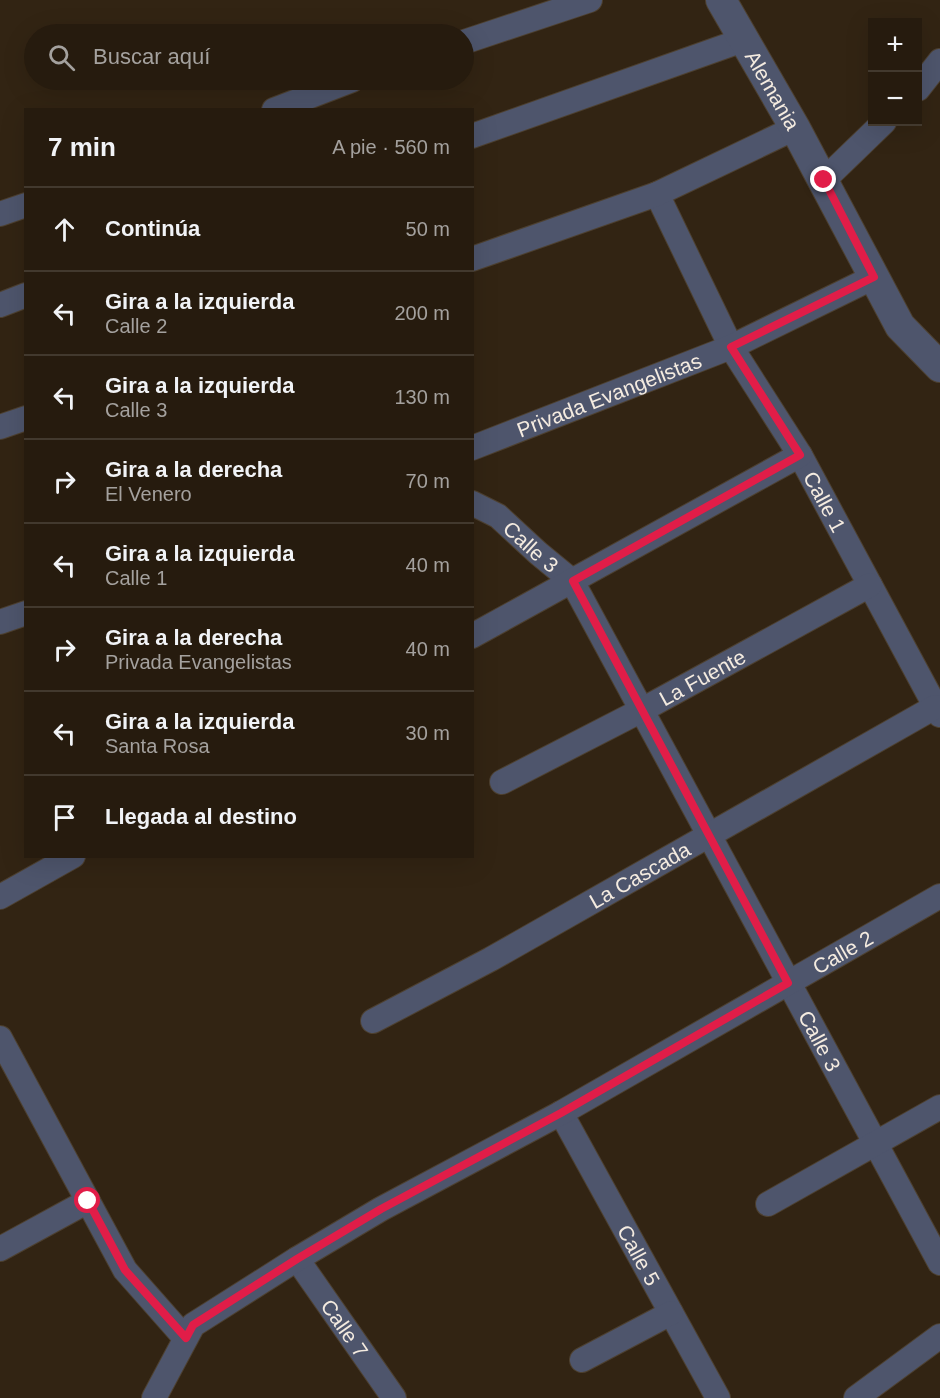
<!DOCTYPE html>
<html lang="es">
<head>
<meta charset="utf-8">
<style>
	:root { --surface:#261b0e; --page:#32281c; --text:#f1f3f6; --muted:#a4a19e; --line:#42392e }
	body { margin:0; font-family:Arial,sans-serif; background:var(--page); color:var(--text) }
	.controls { position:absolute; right:18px; top:18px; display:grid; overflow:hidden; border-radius:0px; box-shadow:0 6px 24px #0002 }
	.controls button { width:54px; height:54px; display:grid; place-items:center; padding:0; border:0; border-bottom:2px solid var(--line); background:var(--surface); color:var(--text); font:30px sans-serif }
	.stop { position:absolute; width:18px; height:18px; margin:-14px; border:4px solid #e11d48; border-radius:50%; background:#fff }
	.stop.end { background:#e11d48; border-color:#fff; box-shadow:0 2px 6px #0008 }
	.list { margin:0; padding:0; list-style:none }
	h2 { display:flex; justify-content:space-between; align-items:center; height:78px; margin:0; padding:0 24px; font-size:26px }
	h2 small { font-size:20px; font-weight:400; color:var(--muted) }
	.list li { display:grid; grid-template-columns:39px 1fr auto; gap:18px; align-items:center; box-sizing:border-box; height:84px; padding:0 24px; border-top:2px solid var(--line) }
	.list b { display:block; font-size:22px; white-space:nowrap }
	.list p { margin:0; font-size:20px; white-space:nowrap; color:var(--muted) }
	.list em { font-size:20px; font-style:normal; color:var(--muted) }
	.icon { flex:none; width:33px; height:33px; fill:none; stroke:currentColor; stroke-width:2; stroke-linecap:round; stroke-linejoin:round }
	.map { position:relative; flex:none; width:940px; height:1398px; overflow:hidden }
	.search { position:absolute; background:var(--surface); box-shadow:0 6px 24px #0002; left:24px; top:24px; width:450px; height:66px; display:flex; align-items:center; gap:15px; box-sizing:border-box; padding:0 21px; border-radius:33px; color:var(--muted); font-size:22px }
	.panel { position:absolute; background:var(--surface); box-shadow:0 6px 24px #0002; left:24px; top:108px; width:450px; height:750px; border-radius:0px }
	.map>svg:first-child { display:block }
</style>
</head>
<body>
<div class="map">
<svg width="940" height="1398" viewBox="0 0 940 1398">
	<rect width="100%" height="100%" fill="#322413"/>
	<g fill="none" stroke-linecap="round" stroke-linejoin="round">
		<defs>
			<g id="minor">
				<path d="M464,42l126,-42"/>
				<path d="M918,89l22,-28"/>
				<path d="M274,110l78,-30"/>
				<path d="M472,136l271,-96"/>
				<path d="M824,180l60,-58"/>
				<path id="s1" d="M657,194l74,153 69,108 140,260"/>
				<path d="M0,214l26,-9"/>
				<path d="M472,259l185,-65 138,-66"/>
				<path d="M0,305l26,-10"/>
				<path d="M0,427l26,-9"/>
				<path id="s2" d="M472,448l259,-101 143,-70"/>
				<path id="s3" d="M472,503l26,13 40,37 34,28 368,682"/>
				<path d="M0,622l26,-9"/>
				<path d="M472,636l328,-181"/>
				<path id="s4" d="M502,782l140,-72 228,-125"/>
				<path d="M0,897l73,-41"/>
				<path id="s5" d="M373,1021l118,-62 444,-252"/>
				<path d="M0,1038l125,232 60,68"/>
				<path id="s6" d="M561,1113l157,285"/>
				<path d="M768,1204l172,-97"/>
				<path d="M0,1249l88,-48"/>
				<path id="s7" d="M297,1259l97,139"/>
				<path d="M582,1360l89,-47"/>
				<path id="s8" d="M154,1398l39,-73 104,-66 84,-50 180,-96 379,-217"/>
				<path d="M856,1398l84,-62"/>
			</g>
			<g id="tertiary">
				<path id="s9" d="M721,0l74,128 105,198 40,41"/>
			</g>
		</defs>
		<use href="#minor" stroke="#4d4030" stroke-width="26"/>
		<use href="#tertiary" stroke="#4d4030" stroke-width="32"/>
		<use href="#minor" stroke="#4e556c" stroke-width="24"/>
		<use href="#tertiary" stroke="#4e556c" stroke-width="30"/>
	</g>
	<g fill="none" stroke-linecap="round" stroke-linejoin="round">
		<path stroke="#e11d48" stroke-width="8" d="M88,1201l37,69 61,68 7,-13 104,-66 84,-50 180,-96 227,-130 -215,-402 227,-126 -69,-108 143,-70 -50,-97"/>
	</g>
	<g text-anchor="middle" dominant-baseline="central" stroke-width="6" stroke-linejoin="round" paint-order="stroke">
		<g font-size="21" fill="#f4ebe0" stroke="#322413">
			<text stroke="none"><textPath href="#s9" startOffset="104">Alemania</textPath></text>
			<text stroke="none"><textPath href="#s2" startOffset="147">Privada Evangelistas</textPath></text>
			<text stroke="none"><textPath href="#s1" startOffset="351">Calle 1</textPath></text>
			<text stroke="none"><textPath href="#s3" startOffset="74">Calle 3</textPath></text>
			<text stroke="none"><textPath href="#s4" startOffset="226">La Fuente</textPath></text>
			<text stroke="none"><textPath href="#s5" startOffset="304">La Cascada</textPath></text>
			<text stroke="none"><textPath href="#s8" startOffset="832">Calle 2</textPath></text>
			<text stroke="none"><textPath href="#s3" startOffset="650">Calle 3</textPath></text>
			<text stroke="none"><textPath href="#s6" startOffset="162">Calle 5</textPath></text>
			<text stroke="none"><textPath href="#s7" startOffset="84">Calle 7</textPath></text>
		</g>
	</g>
</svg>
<div class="controls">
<button>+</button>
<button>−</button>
</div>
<div class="stop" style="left:88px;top:1201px"></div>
<div class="stop end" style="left:824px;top:180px"></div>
<div class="search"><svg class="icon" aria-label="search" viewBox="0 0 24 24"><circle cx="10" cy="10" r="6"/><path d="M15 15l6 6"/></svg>Buscar aquí</div>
<section class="panel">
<h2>7 min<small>A pie · 560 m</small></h2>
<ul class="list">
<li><svg class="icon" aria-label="ahead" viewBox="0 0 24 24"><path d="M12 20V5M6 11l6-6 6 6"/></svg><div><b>Continúa</b></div><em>50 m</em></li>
<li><svg class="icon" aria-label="left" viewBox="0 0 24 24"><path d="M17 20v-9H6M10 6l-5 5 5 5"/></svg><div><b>Gira a la izquierda</b><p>Calle 2</p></div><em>200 m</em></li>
<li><svg class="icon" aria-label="left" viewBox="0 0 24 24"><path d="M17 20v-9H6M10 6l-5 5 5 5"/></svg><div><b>Gira a la izquierda</b><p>Calle 3</p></div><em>130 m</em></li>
<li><svg class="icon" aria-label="right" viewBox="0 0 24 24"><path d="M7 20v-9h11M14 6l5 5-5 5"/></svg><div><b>Gira a la derecha</b><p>El Venero</p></div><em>70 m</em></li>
<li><svg class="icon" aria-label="left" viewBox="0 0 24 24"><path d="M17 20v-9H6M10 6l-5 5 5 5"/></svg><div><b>Gira a la izquierda</b><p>Calle 1</p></div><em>40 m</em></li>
<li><svg class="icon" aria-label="right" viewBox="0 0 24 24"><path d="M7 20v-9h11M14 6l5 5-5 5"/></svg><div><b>Gira a la derecha</b><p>Privada Evangelistas</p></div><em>40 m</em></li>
<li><svg class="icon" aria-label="left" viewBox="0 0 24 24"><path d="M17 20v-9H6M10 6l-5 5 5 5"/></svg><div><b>Gira a la izquierda</b><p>Santa Rosa</p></div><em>30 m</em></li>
<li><svg class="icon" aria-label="arrive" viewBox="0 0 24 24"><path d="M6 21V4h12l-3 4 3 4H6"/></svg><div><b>Llegada al destino</b></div></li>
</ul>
</section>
</div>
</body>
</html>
